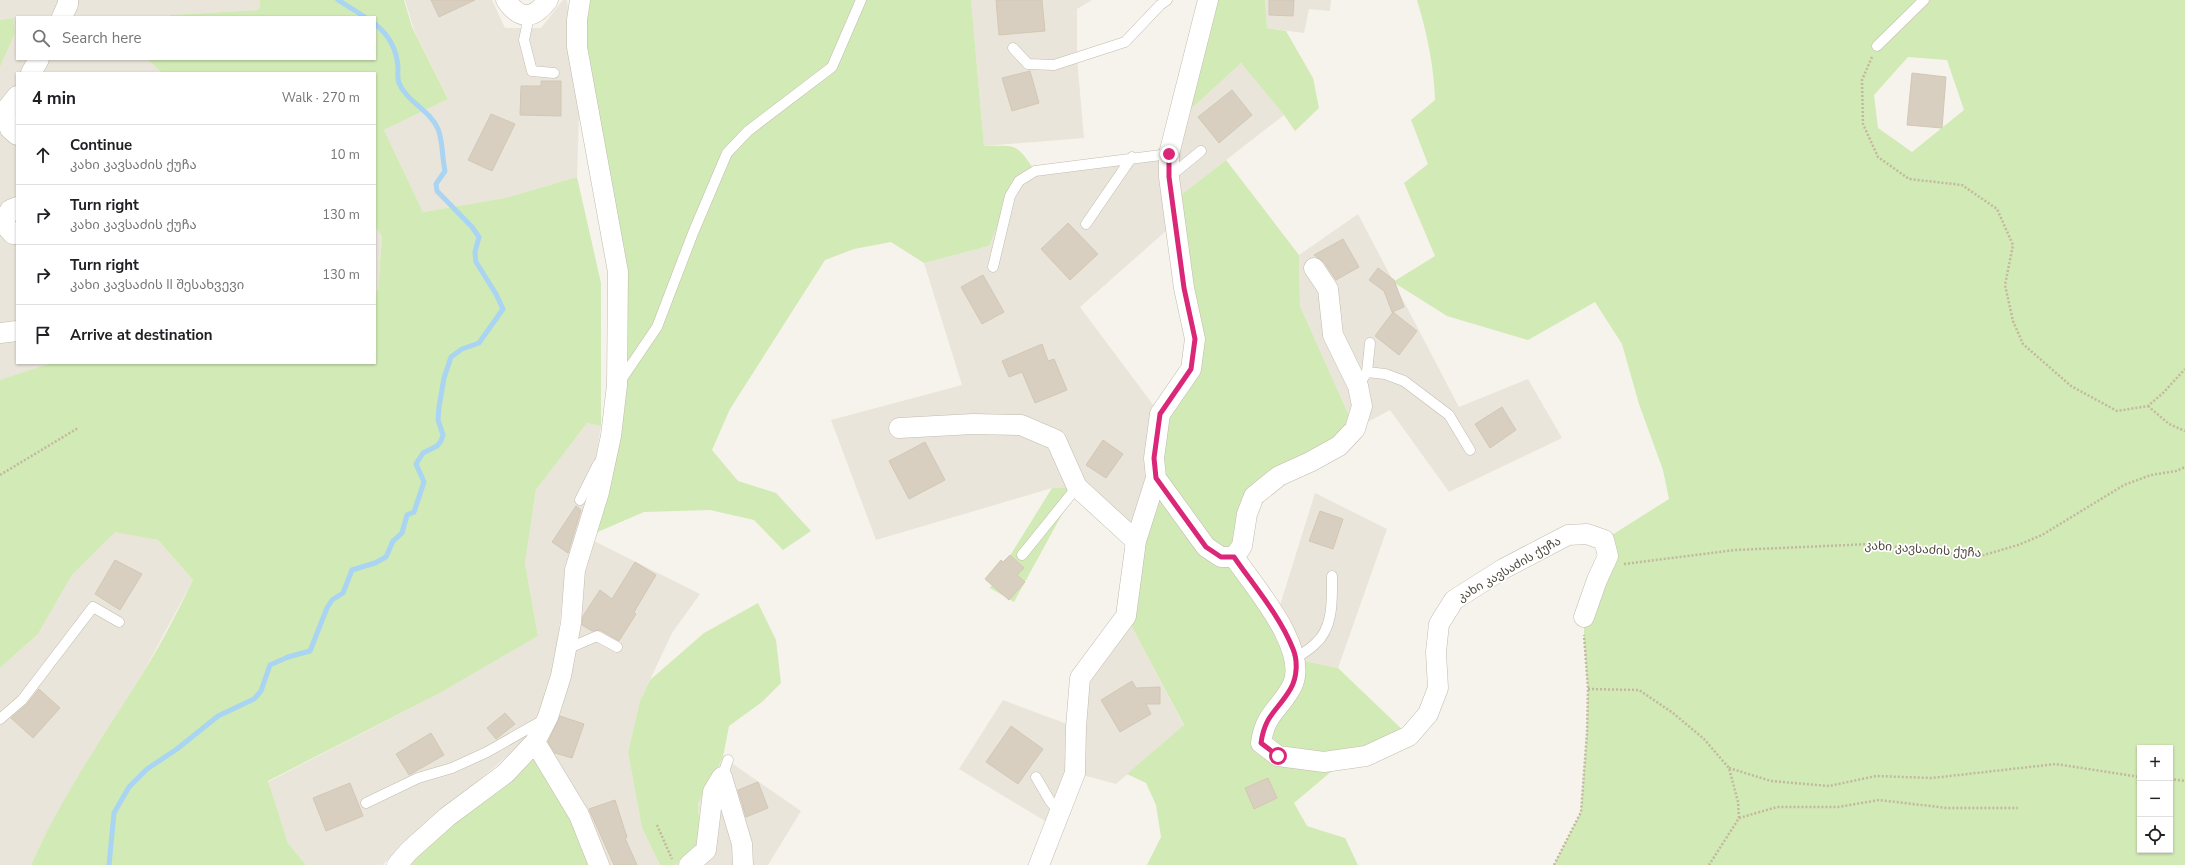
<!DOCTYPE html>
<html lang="en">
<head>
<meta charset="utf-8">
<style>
	:root { --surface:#fff; --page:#f2f2f2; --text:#202124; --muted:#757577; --line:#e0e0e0 }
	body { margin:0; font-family:"Nunito Sans","Noto Sans Georgian",sans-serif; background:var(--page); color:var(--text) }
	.controls { position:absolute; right:12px; bottom:12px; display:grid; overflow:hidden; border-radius:0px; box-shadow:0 1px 3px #0004 }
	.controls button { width:36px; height:36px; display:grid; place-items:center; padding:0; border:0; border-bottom:1px solid var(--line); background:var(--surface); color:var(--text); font:20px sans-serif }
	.stop { position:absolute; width:12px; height:12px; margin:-9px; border:3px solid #db2777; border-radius:50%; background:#fff }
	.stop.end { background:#db2777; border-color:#fff; box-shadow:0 1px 4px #0008 }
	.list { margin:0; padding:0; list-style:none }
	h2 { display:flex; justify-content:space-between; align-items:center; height:52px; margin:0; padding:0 16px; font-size:17px }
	h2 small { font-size:13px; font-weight:400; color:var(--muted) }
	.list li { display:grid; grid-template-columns:26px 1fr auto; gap:12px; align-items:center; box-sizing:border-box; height:60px; padding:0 16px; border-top:1px solid var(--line) }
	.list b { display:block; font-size:15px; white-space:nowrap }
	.list p { margin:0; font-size:13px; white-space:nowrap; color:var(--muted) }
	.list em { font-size:13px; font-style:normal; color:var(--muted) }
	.icon { flex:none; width:22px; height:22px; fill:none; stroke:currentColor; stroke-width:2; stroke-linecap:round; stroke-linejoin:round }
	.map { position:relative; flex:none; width:2185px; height:865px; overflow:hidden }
	.search { position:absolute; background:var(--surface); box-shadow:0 1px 3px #0004; left:16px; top:16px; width:360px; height:44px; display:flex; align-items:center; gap:10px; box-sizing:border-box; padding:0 14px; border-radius:0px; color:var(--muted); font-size:15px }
	.panel { position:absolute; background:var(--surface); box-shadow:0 1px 3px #0004; left:16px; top:72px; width:360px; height:292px; border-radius:0px }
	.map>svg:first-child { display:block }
</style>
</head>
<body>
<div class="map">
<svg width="2185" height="865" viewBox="0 0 2185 865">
	<rect width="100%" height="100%" fill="#f6f3ec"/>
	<path fill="#eae5da" d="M0,0h260l-1,10 -89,5 -3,2h-150v42h130l15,14h-145v290h34l-51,17v-313l15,-34 -2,-15 -13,2z
		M405,0h87l13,28h36l22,-28h4l12,112 -2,65 -72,21 -82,14 -39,-82 64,-31 -34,-69z
		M971,0h121l-15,9v49l7,80 -100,8z
		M1265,0h66l-1,11 -21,-2 -5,24 -37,-5z
		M1241,63l43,52 -112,87 3,21 -95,84 80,107 -24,127 -59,-54 -25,1 -176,52 -45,-120 131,-35 -38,-122 65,-17 21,-50 25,-25 133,-17 9,-32z
		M1358,214l101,193 69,-28 34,59 -113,54 -59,-82 -35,19 -55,-123 -1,-51z
		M375,227l7,9 -4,54 -3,2z
		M587,423l14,3 -12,74 -24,78 -9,77 -11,47 -24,43 -122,101 -16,19h-77l-18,-22 -20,-61 172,-89 98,-57 -13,-73 11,-73z
		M1315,493l72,36 -49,139 -43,-9 -19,-41z
		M115,531l43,9 35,40 -44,82 -108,181 -10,22h-31v-197l38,-34 34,-59z
		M586,537l114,57 -28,39 -32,68 -12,51 14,76 18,37h-66l-53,-132z
		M1126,616l58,110 -68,58 -41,-11 -20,54 -96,-58 44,-69 72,27 5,-49z
		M723,757l78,54 -33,54h-100l34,-22 -4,-39z"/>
	<path fill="#d2eab5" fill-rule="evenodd" d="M260,0h144l8,27 36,72 -64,31 39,82 82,-14 72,-21 24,106v143l-14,-3 -51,67 -11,73 13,73 -98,57 -172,88 20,62 18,22h-275c32,-72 77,-135 118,-202 16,-26 30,-55 44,-83l-35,-40 -43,-8 -43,43 -34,59 -38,34v-288l51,-17h324v-71l3,-2 4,-54 -7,-9v-154h-213l-15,-14h228v-42h-208l3,-2 89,-5z
		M580,0h391l13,146c32,0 32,-4 51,25l-25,25 -21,50 -65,17 -33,-21 -37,7 -29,11 -95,149 -18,41 26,31 38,12 35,38 -28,19 -29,-30 -44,-10 -66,2 -58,25 13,-45 19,-220z
		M1208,0h57l2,28 19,3 27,47 6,30 -24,23 -11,-16 -43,-52 -64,59z
		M1417,0h768v865h-631l27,-53 6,-79 1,-44 -4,-50v-22l20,-77 65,-41 -6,-29 -24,-66 -17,-60 -27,-42 -67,38 -81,-24 -54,-34 42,-26 -31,-73 24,-19 -17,-44 24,-20c-1,-34 -8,-67 -18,-100zM1908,57l39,3 17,50 -52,42 -34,-24 -4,-33zM2140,748h30v102h-30z
		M13,18l2,15 -15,34v-47z
		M1226,160l73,95 1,51 55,123 -101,67 -20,61 61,102 43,9 71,68 -64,24 -51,43 13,23 38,12 13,27h-211l14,-28 -5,-32 -10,-22 -19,-9 57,-49 -58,-109 34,-202 31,-45 -19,-167z
		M1077,487l-63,115 -24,-14 62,-100z
		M758,603l18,37 5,43 -19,19 -33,24 -6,31 -25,47 3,44 -26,17h-15l-18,-37 -14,-76 12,-51 10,-21 54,-47z
		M535,742l59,123h-197z"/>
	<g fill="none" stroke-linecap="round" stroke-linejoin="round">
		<path stroke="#a9d4f2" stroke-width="5" d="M338,0l27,17
			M109,865l5,-52 15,-26 18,-18 30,-20 41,-33 36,-17 7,-8 9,-26 18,-8 22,-6 17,-43 5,-8 11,-7 9,-23 23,-7 11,-6 7,-16 9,-8 5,-18 7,-3 10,-30 -8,-18 7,-11 14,-7 4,-5 2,-6 -5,-15 1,-13 5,-29 7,-21 11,-8 17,-6 24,-34 -7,-15 -20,-32 -1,-10 4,-15 -7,-10 -35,-36 -1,-7 9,-13c-3,-13 -2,-30 -7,-42 -8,-19 -32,-28 -39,-46 -2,-5 -1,-10 -1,-15 -1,-19 -9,-33 -23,-44"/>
	</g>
	<path fill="#d8cfc1" stroke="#d3c7b4" d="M431,0h44l-36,17z
		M996,0h46l3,31 -46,4z
		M1269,0h25l-1,16 -24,-1z
		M1030,71l9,32 -27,8 -10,-33z
		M1912,73l34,4 -4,51 -35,-3z
		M541,81h20v35l-41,-1 1,-29h20z
		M1232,90l20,25 -33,28 -21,-26z
		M491,114l24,10 -23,47 -24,-11z
		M1068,223l30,31 -28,26 -29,-31z
		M1343,239l16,28 -23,13 -12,-18 -10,-7z
		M1378,268l16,12 10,27 -12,5 -8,-21 -15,-11z
		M983,275l21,37 -22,12 -21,-37z
		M1393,312l24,19 -18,24 -24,-19z
		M1042,344l6,17 6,-2 13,31 -32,13 -13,-31 -13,5 -7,-16z
		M1502,407l14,23 -26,18 -15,-24z
		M1103,440l20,14 -17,24 -20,-13z
		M925,442l20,38 -36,19 -20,-38z
		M576,506l5,4 -13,43 -16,-11z
		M1320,511l23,8 -10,30 -24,-8z
		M1010,555l14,13 -7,7 8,7 -16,18 -24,-21 16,-19 2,2z
		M115,560l27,14 -22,36 -25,-16z
		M635,562l21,13 -22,37 2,2 -17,27 -19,-11 -8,1 -10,-6 1,-9 17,-26 12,9z
		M1132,681l4,7 24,-1v17h-14l5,10 -31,18 -19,-32z
		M39,689l21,19 -27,30 -22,-20 15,-13z
		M505,713l10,11 -19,15 -9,-11z
		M560,716l24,8 -12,34 -17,-5 -7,-11z
		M1011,726l32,23 -25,35 -32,-22z
		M431,733l13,22 -35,20 -13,-21z
		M1268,778l9,20 -23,11 -9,-21z
		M758,782l10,26 -22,9 -8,-27z
		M350,783l13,33 -37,15 -13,-33z
		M615,800l12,37 -2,1 12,27h-23l-25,-56z"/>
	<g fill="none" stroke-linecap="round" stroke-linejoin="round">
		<defs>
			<path id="service" d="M529,16l-5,24 8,31 22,2
				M1877,46l47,-46
				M1013,48l15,16 26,1 71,-23 35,-37 7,-5
				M1169,177l32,-26
				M1086,224l46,-67
				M993,267l17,-71 9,-15 16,-10 134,-17
				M1367,372l3,-29
				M619,383l38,-56 36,-94 34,-80 21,-22 84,-64 29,-67
				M1358,386l9,-14 18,2 19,7 45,34 21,35
				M580,500l18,-36
				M1022,555l55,-68
				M567,649l30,-13 20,11
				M1295,659c6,-5 14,-9 20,-15 19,-16 17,-46 17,-68
				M0,719l22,-19 71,-93 26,15
				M722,777l6,-17
				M1036,777l14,24 10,13
				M366,803l52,-25 34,-10 35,-16 58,-33"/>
			<path id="minor" d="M506,0c14,21 28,19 42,0
				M62,17l6,-13v-4
				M31,73l8,-14
				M17,96l-12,15 5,18 7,6
				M17,207l-7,3 -7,13 10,11h4
				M0,333l17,-2
				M899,428l74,-4 48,1 35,15 21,47 59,54
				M1156,478l50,69 15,10h13
				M1234,557c20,29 78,95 57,131 -13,23 -26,26 -30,55l17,13 46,6 42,-6 43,-20 19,-22 10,-26 -2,-36 3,-28 15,-24 49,-31 65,-34 19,-1 17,6 4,16 -11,24 -13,37
				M1234,557l8,-11 5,-32 7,-18 25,-20 31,-14 29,-16 16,-17 7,-23 -4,-20 -25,-51 -5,-46 -14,-21
				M535,742l44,73 20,50
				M722,777l20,67 1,21
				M397,865l12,-14 38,-34 59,-44 29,-31 13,-25 13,-41 10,-53 4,-53 24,-78 12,-56 6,-51 1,-113 -41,-225v-27l3,-20
				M689,865l17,-15 7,-58 9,-15
				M1039,865l36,-92 1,-46 4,-49 46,-62 10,-75 20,-63 -2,-20 6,-44 31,-45 4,-30 -11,-51 -15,-111v-23l39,-154"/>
		</defs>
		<use href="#service" stroke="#c2bbae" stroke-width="11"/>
		<use href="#minor" stroke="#c2bbae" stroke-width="21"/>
		<path stroke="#c4b79f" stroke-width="2.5" stroke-dasharray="2 2" stroke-linecap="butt" d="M1872,57l-10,23 1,44 15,33 31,22 53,6 35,24 16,36 -8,40 8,36 10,23 48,42 46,25 31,-5 15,-13 22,-24
			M2148,406l21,18 16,7
			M0,475l78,-47
			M1624,564l111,-14 136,-6 75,9 38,2 34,-10 24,-10 82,-50 27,-10 25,-4 9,-4
			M1588,689l51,1 34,23 31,26 25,29 9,34 1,16 -30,47
			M1729,768l42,13 58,5 47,-10 56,2 124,-14 84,13
			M2170,779l15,2
			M1739,818l38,-11h61l41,-7 68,8h71
			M657,825l15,34
			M1554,865l27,-53 6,-79 1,-44 -4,-54"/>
		<use href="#service" stroke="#fff" stroke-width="10"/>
		<use href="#minor" stroke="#fff" stroke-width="20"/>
	</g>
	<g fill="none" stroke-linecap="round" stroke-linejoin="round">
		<path stroke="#db2777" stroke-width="5" d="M1169,154v23l15,111 11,51 -4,30 -31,45 -6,44 2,20 50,69 15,10h13c20,29 46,59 59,92 5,12 4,28 -2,39 -13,23 -26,26 -30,55l17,13"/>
	</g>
	<g text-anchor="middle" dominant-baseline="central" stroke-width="3.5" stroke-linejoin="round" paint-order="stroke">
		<g font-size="12" fill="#4b4439" stroke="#fff">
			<text transform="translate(1923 549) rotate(4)">კახი კავსაძის ქუჩა</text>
			<text transform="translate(1509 569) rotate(-30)">კახი კავსაძის ქუჩა</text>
		</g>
	</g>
</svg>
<div class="controls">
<button>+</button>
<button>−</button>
<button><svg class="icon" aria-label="locate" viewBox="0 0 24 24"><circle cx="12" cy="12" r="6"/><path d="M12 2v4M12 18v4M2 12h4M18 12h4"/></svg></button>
</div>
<div class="stop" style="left:1278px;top:756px"></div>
<div class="stop end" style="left:1169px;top:154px"></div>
<div class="search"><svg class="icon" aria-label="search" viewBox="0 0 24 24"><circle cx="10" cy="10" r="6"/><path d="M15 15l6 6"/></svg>Search here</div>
<section class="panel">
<h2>4 min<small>Walk · 270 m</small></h2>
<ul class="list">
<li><svg class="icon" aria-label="ahead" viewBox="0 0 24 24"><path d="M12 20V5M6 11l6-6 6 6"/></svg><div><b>Continue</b><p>კახი კავსაძის ქუჩა</p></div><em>10 m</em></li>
<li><svg class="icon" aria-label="right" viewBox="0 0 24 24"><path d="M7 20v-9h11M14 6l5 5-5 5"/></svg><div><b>Turn right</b><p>კახი კავსაძის ქუჩა</p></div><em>130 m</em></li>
<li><svg class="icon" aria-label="right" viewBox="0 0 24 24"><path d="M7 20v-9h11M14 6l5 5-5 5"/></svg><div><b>Turn right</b><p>კახი კავსაძის II შესახვევი</p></div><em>130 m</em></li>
<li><svg class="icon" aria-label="arrive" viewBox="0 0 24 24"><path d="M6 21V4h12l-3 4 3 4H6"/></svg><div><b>Arrive at destination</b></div></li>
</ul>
</section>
</div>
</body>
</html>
